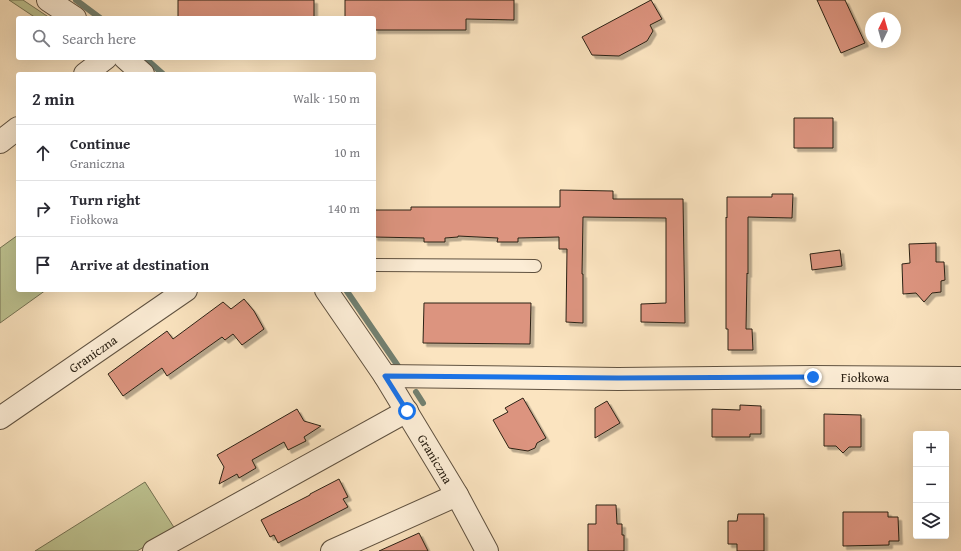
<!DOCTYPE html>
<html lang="en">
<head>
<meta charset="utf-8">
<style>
	:root { --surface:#fff; --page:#f2f2f3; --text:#2b2b33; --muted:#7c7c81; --line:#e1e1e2 }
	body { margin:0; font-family:"Gentium Book Plus",serif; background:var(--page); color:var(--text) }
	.controls { position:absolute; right:12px; bottom:12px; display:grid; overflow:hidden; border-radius:4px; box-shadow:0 4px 16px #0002 }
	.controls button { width:36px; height:36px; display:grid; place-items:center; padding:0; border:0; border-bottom:1px solid var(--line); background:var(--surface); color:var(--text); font:20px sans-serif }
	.compass { position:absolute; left:865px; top:12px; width:36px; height:36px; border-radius:50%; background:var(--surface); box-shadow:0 4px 16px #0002; rotate:5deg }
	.stop { position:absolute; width:12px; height:12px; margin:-9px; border:3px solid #1a73e8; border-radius:50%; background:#fff }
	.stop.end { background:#1a73e8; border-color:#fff; box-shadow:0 1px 4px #0008 }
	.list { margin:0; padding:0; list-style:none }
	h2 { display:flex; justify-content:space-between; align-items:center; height:52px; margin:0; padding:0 16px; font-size:17px }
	h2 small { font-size:13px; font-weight:400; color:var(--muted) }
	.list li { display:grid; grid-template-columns:26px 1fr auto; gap:12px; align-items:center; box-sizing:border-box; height:56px; padding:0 16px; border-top:1px solid var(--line) }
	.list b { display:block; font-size:15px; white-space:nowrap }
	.list p { margin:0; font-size:13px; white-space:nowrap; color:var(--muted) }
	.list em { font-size:13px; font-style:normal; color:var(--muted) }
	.icon { flex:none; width:22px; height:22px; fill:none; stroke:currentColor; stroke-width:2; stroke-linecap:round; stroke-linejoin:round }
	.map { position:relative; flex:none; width:961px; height:551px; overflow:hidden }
	.search { position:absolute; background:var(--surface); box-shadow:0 4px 16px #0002; left:16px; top:16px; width:360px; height:44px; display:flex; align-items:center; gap:10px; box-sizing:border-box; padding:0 14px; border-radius:4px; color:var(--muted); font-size:15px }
	.panel { position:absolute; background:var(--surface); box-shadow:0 4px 16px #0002; left:16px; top:72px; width:360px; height:220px; border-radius:4px }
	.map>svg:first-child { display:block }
</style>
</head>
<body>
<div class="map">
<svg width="961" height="551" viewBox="0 0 961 551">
	<defs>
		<filter id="shadow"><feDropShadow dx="3.5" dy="3.5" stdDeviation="0" flood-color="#0004"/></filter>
	</defs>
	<rect width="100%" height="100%" fill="#fbe4c0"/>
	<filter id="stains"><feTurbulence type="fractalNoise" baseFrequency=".005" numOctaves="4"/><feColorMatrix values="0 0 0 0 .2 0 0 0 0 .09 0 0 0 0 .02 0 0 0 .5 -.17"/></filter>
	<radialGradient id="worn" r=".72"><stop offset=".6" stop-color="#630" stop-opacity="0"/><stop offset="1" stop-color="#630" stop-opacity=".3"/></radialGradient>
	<path fill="#bec492" stroke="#757354" d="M9,0h14l27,18h-14z
		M18,235v55h28l-46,33v-75z
		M145,482l30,47 -38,22h-102z"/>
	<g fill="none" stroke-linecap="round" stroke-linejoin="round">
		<path stroke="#728070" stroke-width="6" d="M76,0l24,18
			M145,58l18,16
			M346,290l52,76
			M416,392l7,11"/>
	</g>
	<path fill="#dc947f" stroke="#2c2215" filter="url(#shadow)" d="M178,0h136v18h-136z
		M345,0h169v20l-48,-1v11h-92v-12h-29z
		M651,0l11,19 -12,6 3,6 -6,10 -28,15 -27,-1 -10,-18z
		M817,0h28l20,43 -24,10z
		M794,118h39v30h-39z
		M560,190l53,1v8h70l2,124 -44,-1v-18l25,-1v-85l-83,-1 -1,57h1v49l-17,-1 1,-73h-8v-12l-41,1v4h-21l1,-4 -40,-2v1l-13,1v4h-21v-4l-50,-1v-27h37v-3h149z
		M772,194h21l-1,24 -44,-1v57l-1,-1 -1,56h6l1,21h-25v-21h-2v-112l1,1v-21h45z
		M936,243v19h8l1,18 -4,1v11l-9,1 -8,9 -8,-9 -13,1 -1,-30 8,-1 -1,-19z
		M840,250l2,16 -30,4 -2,-16z
		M244,299l10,12 10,18 -22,16 -9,-11 -8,6 -3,-3 -55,39 -5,-8 -39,28 -15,-22 59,-43 6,8 50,-37 8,7z
		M424,303h107l-1,41 -107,-1z
		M523,398l23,40 -9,5 -2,5 -7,3 -19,-3 -16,-28 15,-8 -3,-4z
		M607,401l13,22 -25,15v-30z
		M740,405l21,1v28h-11v3h-38v-28l28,1z
		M297,409l7,12 17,5 -17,11 2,4 -18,9 -4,-8 -32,18 4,8 -17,10 -2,-4 -18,10 5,-17 -7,-12z
		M824,414l37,1v32h-12l-6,6 -7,-7h-12z
		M339,479l9,18 -5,2 5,8 -70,36 -4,-8 -4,2 -9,-17 49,-25v-1z
		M596,505h20l1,19h5v11h2v16h-36v-27h8z
		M843,512h45v5h10l1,24h-10v4l-46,1z
		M738,514h26v37h-27v-7h-9v-23h9z
		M419,533l9,18h-49z"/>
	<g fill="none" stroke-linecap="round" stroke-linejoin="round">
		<defs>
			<path id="service" d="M374,265l161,1"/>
			<path id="minor" d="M85,74l21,-16
				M0,142l18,-14
				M385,376l233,3 195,-2 148,1
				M0,418l186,-128
				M154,551l253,-140
				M332,551l125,-56"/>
			<path id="tertiary" d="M48,0l27,18
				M125,58l18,16
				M326,290l59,86 72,119 30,56"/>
		</defs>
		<use href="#service" stroke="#605240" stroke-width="14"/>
		<use href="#minor" stroke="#605240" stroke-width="24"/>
		<use href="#tertiary" stroke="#605240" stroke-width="24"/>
		<use href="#service" stroke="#fcedd6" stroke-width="12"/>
		<use href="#minor" stroke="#fcedd6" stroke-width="22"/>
		<use href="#tertiary" stroke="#fcedd6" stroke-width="22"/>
	</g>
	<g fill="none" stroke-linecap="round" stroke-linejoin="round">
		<path stroke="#1a73e8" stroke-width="5" d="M407,411l-22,-35 233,2 195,-1"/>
	</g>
	<g text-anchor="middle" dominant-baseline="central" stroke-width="3.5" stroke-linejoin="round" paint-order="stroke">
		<g font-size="13" fill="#2c2215" stroke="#fcedd6">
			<text transform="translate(93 354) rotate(-35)">Graniczna</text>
			<text x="865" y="377">Fiołkowa</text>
			<text transform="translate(435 459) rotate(59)">Graniczna</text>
		</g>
	</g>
	<rect width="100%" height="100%" filter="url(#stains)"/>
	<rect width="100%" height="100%" fill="url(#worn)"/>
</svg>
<div class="controls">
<button>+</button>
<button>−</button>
<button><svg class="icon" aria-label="layers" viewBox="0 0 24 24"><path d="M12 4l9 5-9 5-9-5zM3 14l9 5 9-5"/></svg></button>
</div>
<svg class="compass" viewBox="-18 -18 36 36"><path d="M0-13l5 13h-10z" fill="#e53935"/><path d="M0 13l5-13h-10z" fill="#7c7c81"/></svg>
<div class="stop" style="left:407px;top:411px"></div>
<div class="stop end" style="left:813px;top:377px"></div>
<div class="search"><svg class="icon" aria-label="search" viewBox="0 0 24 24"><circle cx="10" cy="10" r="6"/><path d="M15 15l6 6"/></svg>Search here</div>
<section class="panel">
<h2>2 min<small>Walk · 150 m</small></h2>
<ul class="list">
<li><svg class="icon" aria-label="ahead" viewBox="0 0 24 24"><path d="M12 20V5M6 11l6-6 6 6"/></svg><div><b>Continue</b><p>Graniczna</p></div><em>10 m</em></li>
<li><svg class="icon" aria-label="right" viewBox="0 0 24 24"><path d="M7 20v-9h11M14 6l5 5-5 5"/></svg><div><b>Turn right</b><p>Fiołkowa</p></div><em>140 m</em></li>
<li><svg class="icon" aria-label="arrive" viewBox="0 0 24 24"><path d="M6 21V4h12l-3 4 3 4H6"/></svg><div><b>Arrive at destination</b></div></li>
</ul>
</section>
</div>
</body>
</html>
